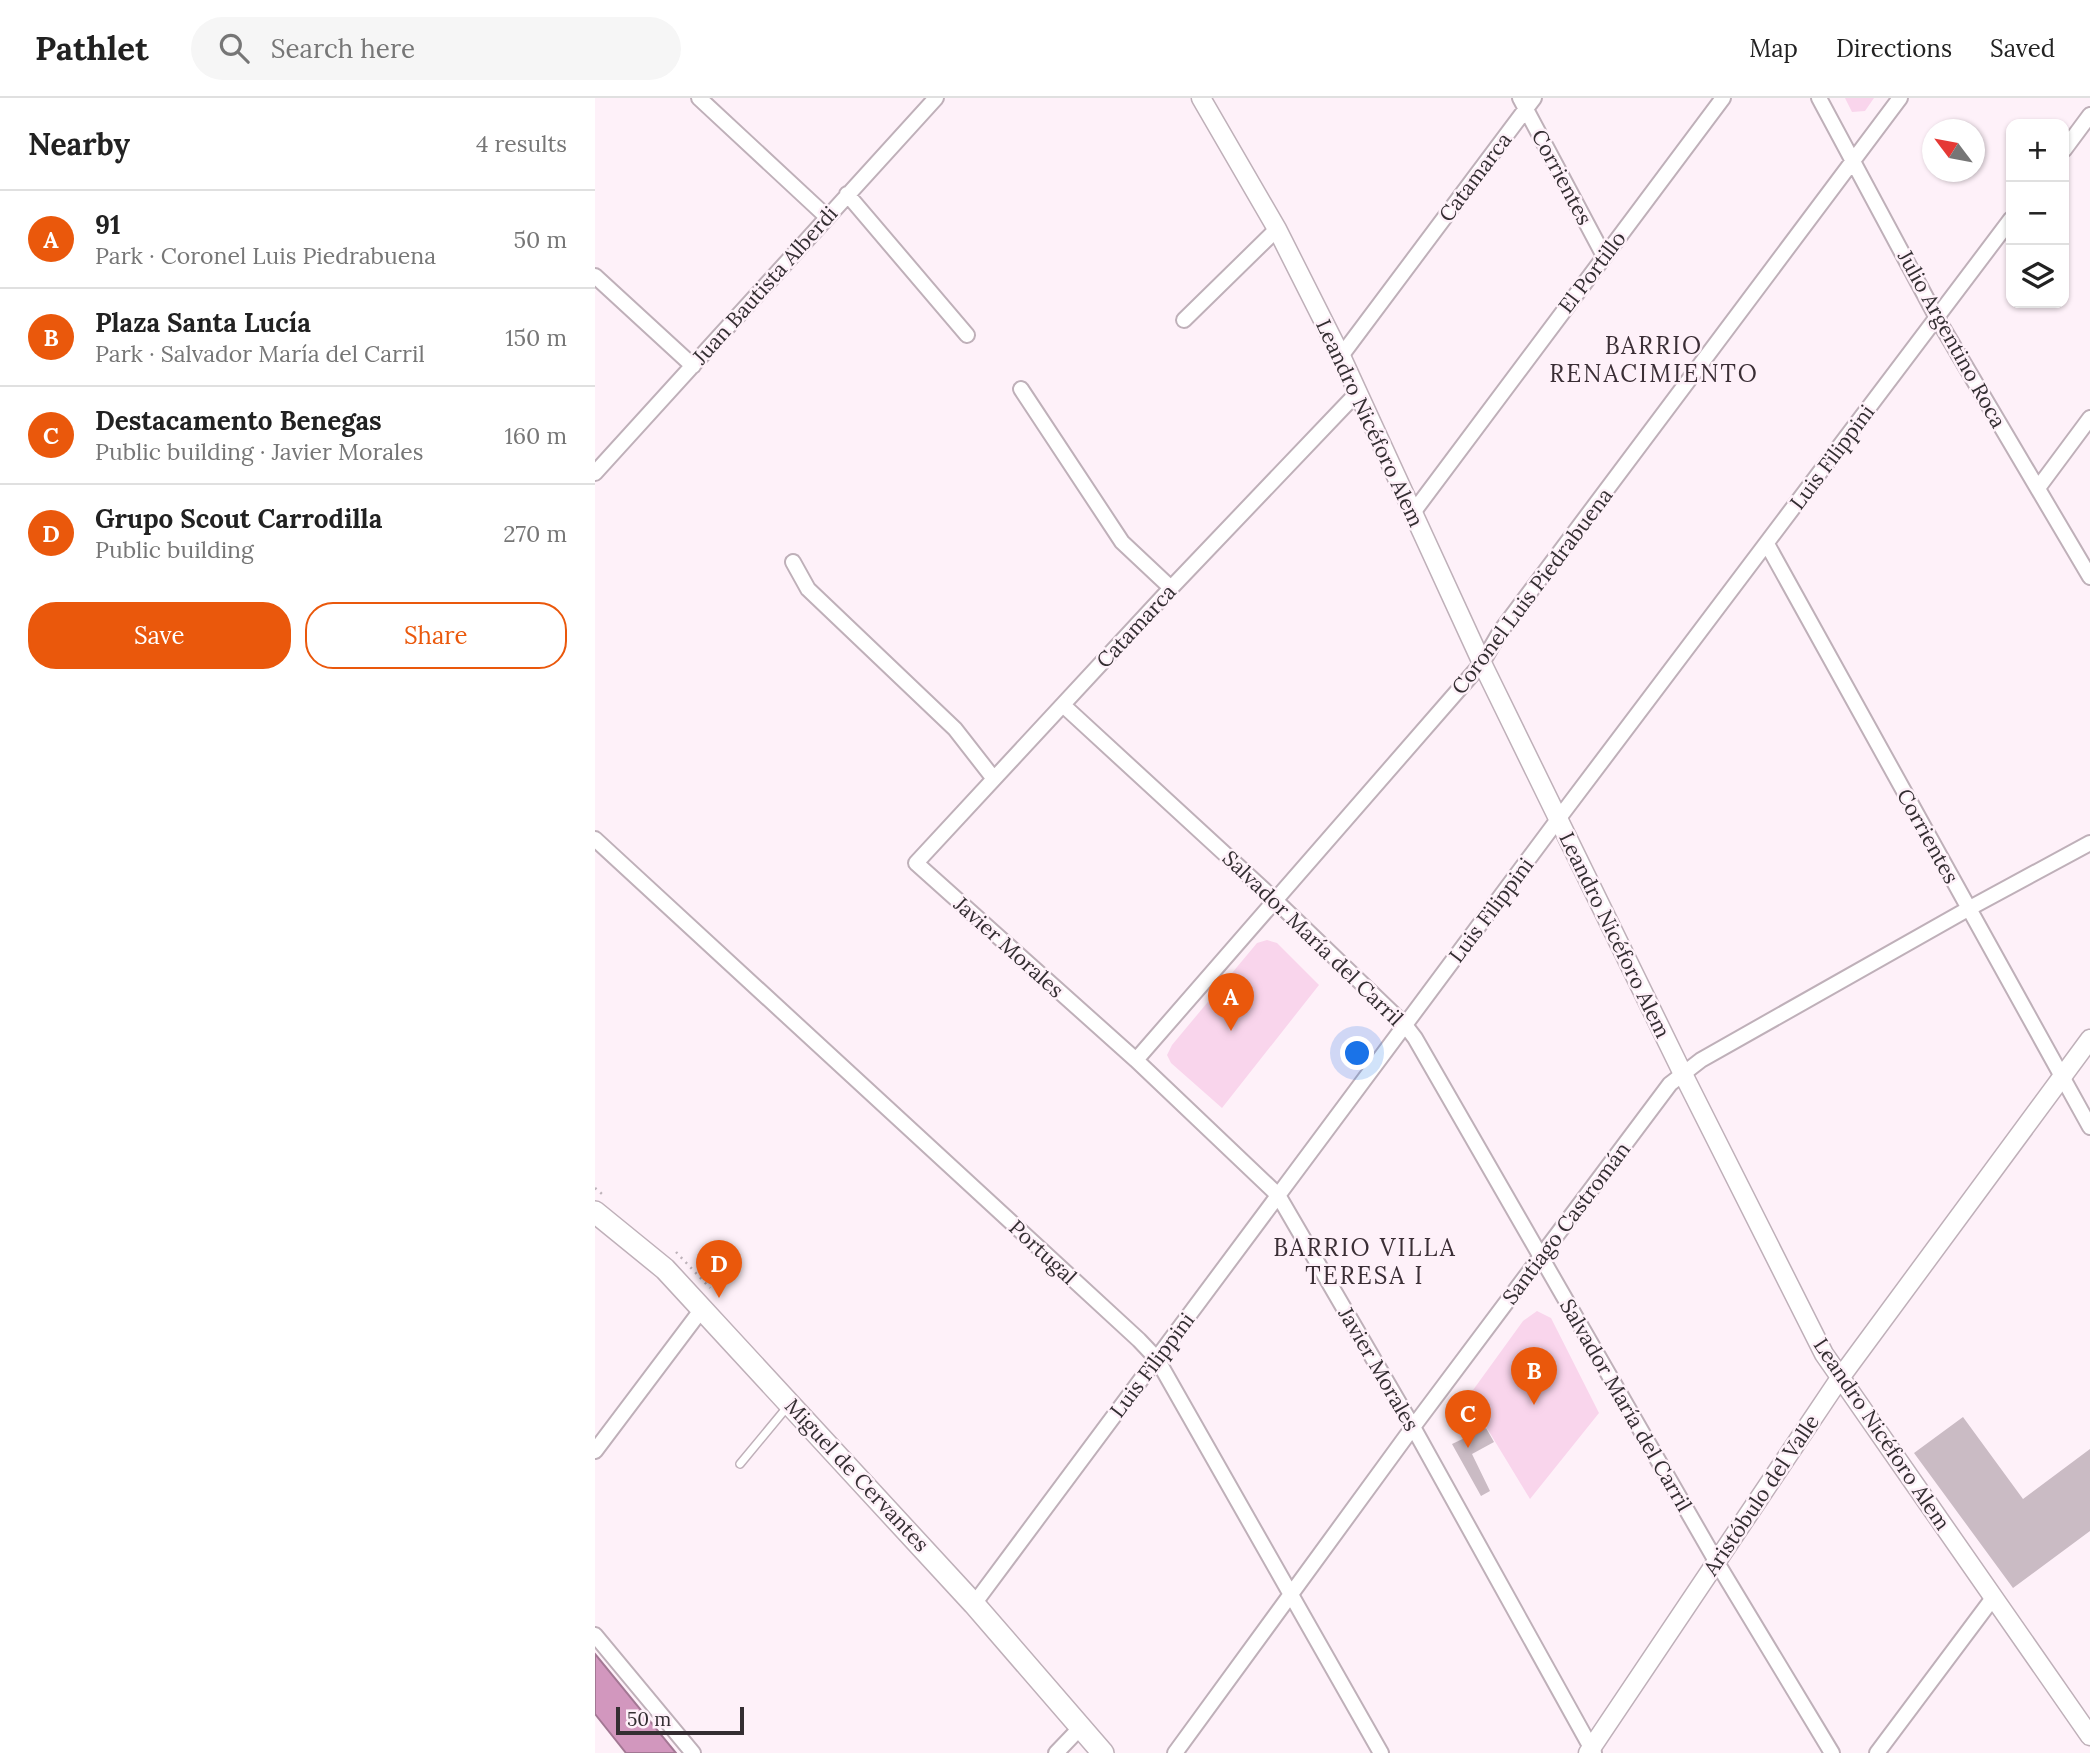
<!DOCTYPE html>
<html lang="en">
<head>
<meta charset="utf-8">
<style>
	:root { --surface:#fff; --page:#f6f6f6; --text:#222; --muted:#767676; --line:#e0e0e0; --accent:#ea580c }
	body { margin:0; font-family:Lora,serif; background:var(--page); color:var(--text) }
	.controls { position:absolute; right:21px; top:21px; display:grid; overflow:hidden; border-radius:14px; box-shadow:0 2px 5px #0004 }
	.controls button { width:63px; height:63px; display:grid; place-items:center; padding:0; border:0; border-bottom:2px solid var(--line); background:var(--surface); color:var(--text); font:35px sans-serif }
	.compass { position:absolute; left:1327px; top:21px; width:63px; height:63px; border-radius:50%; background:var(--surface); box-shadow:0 2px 5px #0004; rotate:302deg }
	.scale { position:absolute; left:21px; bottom:18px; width:128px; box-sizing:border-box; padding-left:7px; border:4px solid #342e32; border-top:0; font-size:19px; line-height:24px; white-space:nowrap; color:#342e32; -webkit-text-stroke:5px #fef1f9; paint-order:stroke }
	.you { position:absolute; left:763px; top:956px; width:24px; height:24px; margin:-18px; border:5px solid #fff; border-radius:50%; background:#1a73e8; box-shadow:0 0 0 10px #1a73e833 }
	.badge { display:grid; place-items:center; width:46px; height:46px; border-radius:50%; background:var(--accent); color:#fff; font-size:23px; font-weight:700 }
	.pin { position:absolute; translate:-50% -58px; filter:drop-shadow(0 2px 4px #0008) }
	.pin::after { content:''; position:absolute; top:37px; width:24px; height:21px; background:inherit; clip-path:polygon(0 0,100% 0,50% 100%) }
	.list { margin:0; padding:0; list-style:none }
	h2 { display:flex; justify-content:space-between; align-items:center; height:91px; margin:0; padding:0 28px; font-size:30px }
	h2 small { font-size:23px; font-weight:400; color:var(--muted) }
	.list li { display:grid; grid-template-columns:46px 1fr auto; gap:21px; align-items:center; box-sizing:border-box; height:98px; padding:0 28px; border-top:2px solid var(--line) }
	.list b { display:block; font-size:26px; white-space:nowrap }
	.list p { margin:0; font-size:23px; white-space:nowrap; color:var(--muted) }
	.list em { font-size:23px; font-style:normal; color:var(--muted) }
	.actions { display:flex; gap:14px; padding:21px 28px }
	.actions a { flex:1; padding:16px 0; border:2px solid var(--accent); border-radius:28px; text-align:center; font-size:24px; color:var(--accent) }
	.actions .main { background:var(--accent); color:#fff }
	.icon { flex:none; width:38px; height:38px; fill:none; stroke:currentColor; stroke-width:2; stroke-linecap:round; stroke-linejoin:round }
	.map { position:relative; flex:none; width:1495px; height:1655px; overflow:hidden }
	header { display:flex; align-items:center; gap:42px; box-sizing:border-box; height:98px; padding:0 35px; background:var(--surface); border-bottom:2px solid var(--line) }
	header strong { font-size:33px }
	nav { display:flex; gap:38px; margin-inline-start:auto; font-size:24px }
	.search { width:490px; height:63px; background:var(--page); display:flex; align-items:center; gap:18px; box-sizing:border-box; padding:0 24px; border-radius:38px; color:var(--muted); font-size:26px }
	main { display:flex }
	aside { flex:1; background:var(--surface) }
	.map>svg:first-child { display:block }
</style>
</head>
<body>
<header>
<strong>Pathlet</strong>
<div class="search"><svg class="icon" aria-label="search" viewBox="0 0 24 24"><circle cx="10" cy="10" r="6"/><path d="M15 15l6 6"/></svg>Search here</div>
<nav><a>Map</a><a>Directions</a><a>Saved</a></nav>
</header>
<main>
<aside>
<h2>Nearby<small>4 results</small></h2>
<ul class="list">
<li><span class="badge">A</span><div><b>91</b><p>Park · Coronel Luis Piedrabuena</p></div><em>50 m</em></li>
<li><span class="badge">B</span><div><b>Plaza Santa Lucía</b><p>Park · Salvador María del Carril</p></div><em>150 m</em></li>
<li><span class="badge">C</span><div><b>Destacamento Benegas</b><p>Public building · Javier Morales</p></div><em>160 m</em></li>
<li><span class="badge">D</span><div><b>Grupo Scout Carrodilla</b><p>Public building</p></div><em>270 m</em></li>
</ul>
<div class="actions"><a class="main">Save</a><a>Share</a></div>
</aside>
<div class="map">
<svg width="1495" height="1655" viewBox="0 0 1495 1655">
	<rect width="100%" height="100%" fill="#fef1f9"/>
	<path fill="#f9d5ec" d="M1250,0h29l-9,13 -13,1z
		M672,842l10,3 42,42 -97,123 -51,-45 -4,-8 5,-10 85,-102z
		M942,1213l14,7 48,95 -69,86 -62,-102 55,-76z"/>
	<path fill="#d297be" stroke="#a37894" stroke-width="2" d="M0,1556l81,99h-50l-31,-39z"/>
	<path fill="#cabbc4" d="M1368,1319l60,82 67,-50v82l-77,57 -99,-135z
		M891,1330l8,14 -22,12 18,37 -9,5 -29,-52z"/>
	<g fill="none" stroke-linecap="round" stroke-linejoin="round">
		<defs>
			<path id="service" d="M145,1366l48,-58"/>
			<path id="minor" d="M104,0l128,119
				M925,0l84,158
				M1224,0l118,220 153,259
				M1469,52l26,-35
				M252,96l120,141
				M0,178l98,90
				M589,222l93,-91
				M746,258l193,-258
				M426,291l101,153 49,46
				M763,294l-187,196 -255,275 220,197 142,135 135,232 181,326
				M0,375l341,-375
				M1443,390l52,-70
				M817,416l311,-416
				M1172,446l323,583
				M198,464l15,27 147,140 39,50
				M468,607l212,195 130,125 10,13 301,523 116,192
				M0,741l544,501 18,19 224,394
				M541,962l346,-397 18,-31 400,-534
				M0,1353l107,-142
				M379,1506l585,-786 452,-599
				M0,1537l98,118
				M461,1655l24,-25
				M580,1655l238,-326 257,-343 31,-24 267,-151 122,-66
				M1282,1655l116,-155"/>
			<path id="tertiary" d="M606,0l76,131 64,127 141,307 200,409 142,282 266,382
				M993,1655l252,-375 250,-339"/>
			<path id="secondary" d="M0,1114l70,57 309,335 129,149"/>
		</defs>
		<use href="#service" stroke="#bfb0b9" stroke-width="10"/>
		<use href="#minor" stroke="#bfb0b9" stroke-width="18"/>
		<use href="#tertiary" stroke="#bfb0b9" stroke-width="21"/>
		<use href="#secondary" stroke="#bfb0b9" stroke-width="24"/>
		<path stroke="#beb3ba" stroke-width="2.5" stroke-dasharray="2 5" stroke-linecap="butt" d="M0,1090l7,6
			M81,1154l34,36"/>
		<use href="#service" stroke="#fff" stroke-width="7"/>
		<use href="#minor" stroke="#fff" stroke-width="14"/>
		<use href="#tertiary" stroke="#fff" stroke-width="18"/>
		<use href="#secondary" stroke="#fff" stroke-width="21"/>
	</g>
	<g text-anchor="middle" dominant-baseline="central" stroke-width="5" stroke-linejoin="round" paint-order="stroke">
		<g font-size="21" fill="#342e32" stroke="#fef1f9">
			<text transform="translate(880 79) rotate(-53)">Catamarca</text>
			<text transform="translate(967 79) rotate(62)">Corrientes</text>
			<text transform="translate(997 174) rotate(-53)">El Portillo</text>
			<text transform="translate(170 187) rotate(-48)">Juan Bautista Alberdi</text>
			<text transform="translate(1357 241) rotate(61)">Julio Argentino Roca</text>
			<text transform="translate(775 325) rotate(65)">Leandro Nicéforo Alem</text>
			<text transform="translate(1237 359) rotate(-53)">Luis Filippini</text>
			<text transform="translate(937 493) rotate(-53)">Coronel Luis Piedrabuena</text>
			<text transform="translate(541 528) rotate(-47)">Catamarca</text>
			<text transform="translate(1333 738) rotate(61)">Corrientes</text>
			<text transform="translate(896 812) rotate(-53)">Luis Filippini</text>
			<text transform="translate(1020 837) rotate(64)">Leandro Nicéforo Alem</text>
			<text transform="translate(718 840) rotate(44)">Salvador María del Carril</text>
			<text transform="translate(414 849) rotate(42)">Javier Morales</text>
			<text transform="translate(971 1125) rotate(-53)">Santiago Castromán</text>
			<text transform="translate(448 1154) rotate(43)">Portugal</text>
			<text transform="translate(557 1267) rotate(-53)">Luis Filippini</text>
			<text transform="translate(784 1271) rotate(60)">Javier Morales</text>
			<text transform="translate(1031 1307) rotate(60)">Salvador María del Carril</text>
			<text transform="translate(1287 1336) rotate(56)">Leandro Nicéforo Alem</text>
			<text transform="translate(262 1377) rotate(47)">Miguel de Cervantes</text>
			<text transform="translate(1166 1397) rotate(-56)">Aristóbulo del Valle</text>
		</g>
		<g font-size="24" letter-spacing="2" fill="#3a2e35" stroke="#fef1f9">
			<text x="1059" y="247">BARRIO<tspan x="1059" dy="28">RENACIMIENTO</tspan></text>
			<text x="770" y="1149">BARRIO VILLA<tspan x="770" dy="28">TERESA I</tspan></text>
		</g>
	</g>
</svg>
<div class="controls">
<button>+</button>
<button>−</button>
<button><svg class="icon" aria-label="layers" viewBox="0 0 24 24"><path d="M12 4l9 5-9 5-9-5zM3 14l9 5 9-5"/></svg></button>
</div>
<svg class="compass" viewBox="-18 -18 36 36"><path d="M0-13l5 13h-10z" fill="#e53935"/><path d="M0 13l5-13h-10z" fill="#767676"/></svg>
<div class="scale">50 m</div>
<div class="you"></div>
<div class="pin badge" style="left:636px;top:933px">A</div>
<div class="pin badge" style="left:939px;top:1307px">B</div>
<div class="pin badge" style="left:873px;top:1350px">C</div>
<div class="pin badge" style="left:124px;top:1200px">D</div>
</div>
</main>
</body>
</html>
